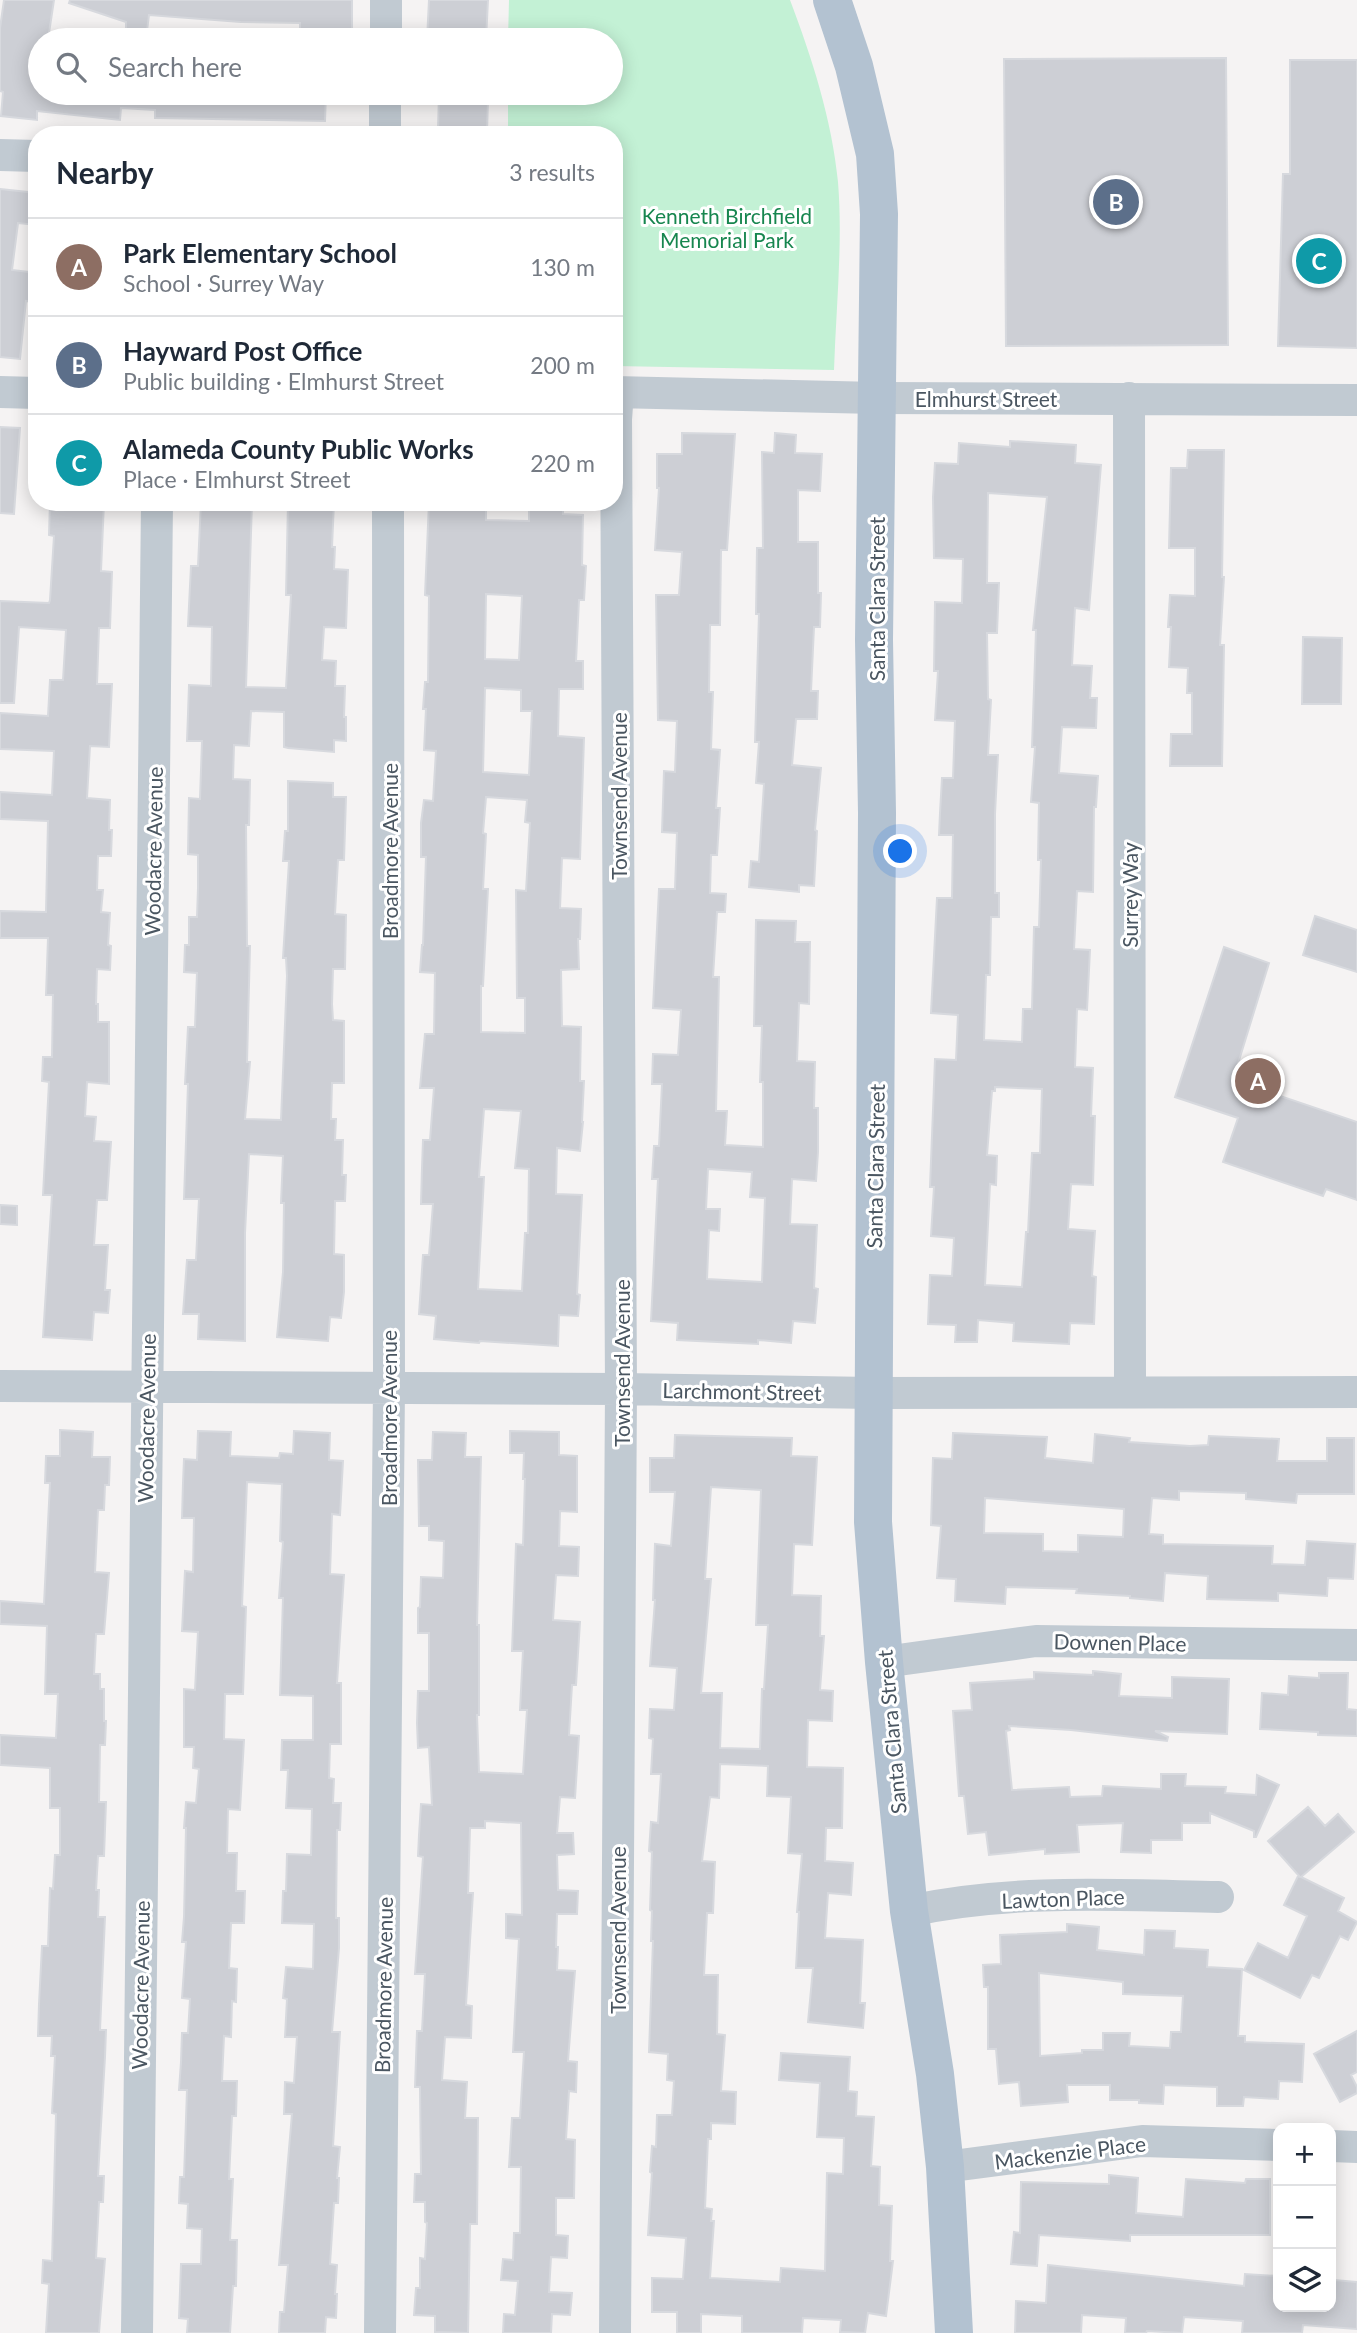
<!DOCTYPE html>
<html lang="en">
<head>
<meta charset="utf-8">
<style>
	:root { --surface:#fff; --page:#f6f6f7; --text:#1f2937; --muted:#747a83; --line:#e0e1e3; --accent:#d93025 }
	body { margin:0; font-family:Lato,sans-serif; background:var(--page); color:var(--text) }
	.controls { position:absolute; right:21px; bottom:21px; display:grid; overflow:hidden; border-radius:14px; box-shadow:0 4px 18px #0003 }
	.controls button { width:63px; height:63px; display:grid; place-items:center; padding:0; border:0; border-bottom:2px solid var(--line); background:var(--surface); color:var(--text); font:35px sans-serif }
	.you { position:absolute; left:901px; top:852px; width:24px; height:24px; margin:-18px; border:5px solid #fff; border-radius:50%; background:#1a73e8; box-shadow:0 0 0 10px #1a73e833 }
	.badge { display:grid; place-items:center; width:46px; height:46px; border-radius:50%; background:var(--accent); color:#fff; font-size:23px; font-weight:700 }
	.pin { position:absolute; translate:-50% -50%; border:4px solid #fff; box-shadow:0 2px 7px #0006 }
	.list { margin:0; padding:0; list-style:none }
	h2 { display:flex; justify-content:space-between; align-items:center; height:91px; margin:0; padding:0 28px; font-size:30px }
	h2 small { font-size:23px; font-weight:400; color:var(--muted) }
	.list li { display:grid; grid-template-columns:46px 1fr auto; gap:21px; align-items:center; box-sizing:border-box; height:98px; padding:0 28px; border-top:2px solid var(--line) }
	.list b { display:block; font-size:26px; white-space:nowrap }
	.list p { margin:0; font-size:23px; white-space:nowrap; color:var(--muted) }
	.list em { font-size:23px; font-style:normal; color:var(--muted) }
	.icon { flex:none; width:38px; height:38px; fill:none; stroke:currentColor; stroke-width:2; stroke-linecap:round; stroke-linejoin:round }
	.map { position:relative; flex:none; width:1357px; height:2333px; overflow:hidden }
	.search { position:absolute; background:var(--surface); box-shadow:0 4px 18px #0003; left:28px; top:28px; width:595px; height:77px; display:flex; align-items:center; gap:18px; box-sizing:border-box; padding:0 24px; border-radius:38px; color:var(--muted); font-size:26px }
	.panel { position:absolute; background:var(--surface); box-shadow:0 4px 18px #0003; left:28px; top:126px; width:595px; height:385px; border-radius:28px }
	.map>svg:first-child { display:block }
</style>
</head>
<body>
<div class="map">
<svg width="1357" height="2333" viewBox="0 0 1357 2333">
	<rect width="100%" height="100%" fill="#f5f3f3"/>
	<path fill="#c3f1d5" d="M509,0h281c22,58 42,120 48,182 5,62 -2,126 -4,188l-220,-4v-231h-106v-42h103v-53h-103z"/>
	<path fill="#cdcfd5" stroke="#d7d9de" stroke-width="2" fill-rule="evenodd" d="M4,0h50l-6,40h-8v53h286l-1,28 -170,-3v-8l-34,-2 -1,12 -83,-9v9l-36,-4 2,-24 -3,-1v-63z
		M70,0h282v35l-22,1v-7h-30v-6l-59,-1 -92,-7 -2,16 -21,-1v-8l-57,-19z
		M429,0h59l-2,40h-59z
		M1226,58l2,287 -222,1 -2,-287z
		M1290,60h67v288l-79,-2 5,-172h7z
		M439,93h28v6l21,1 -1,32 -49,-2z
		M0,189l37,4v32l-19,-2 -6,47 25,3v30l-11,-2 -6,58 -20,-2z
		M0,427l20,1 -6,86 -14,-1z
		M682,433l53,1 -8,116h-6l-1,75h-10l-1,67h4l-2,57 9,1 -4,58h4l-3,47h-6l-1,38 16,1 -1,18h-8l-4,65h6l-3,134h11l-2,34 38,2v-65h-3l2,-56h-8l2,-106 40,1 -1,21h15l-1,62 -10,-1 -2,58 18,1 -1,46h4v44l-2,29 -24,-2 -2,45 27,1 -3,63 4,1 -3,34 -22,-2 -2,22 -33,-3v4l-81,-4 1,-17 -27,-2 7,-142h-6l2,-33h5l3,-62h-10l1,-30 25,1 3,-45 -28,-2 6,-119h16l2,-56 -15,-1 2,-61 11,1 2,-51 -19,-1 -2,-125h23l3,-43 -27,-2 4,-62h-2v-34h25zM708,1169l44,3 -2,25 15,1 -3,84 -55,-3 2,-49 10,1 1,-22h-14z
		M775,433l21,2 -1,18 27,1 -2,37 -22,-1v52h20v51h3l-1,34h-6l-3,64h7l-1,28h-21l-4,46 29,3 -6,62 2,1 -3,55 -15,-1v7l-50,-5 2,-26 8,1 5,-78 -8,-1 3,-41h-4l4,-128h-3l1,-66h6l-1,-96 12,1z
		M1010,441l66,4 -1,18 26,2 -12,145 -14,-2 -3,57 20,1 -2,32h7l-1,30 -34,-1 -3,46 39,3 -2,31h-2l-1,85 -16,-1 -3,58 16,1 -3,60 -10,-1 -2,58 18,1 -2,48h4l-2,69 -22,-1 -3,45 27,2 -3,45 4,1 -2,47 -24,-1 -1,21 -56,-3 1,-18 -36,-3 -1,22h-22l1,-17 -28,-1 2,-49 22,1 2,-38 -23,-2 3,-49h-4l5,-128 21,1 2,-45 -27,-2 6,-115h15l1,-63h-14l1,-22 2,-35h11l2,-57 -20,-1 3,-49h-4l1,-69 27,1 1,-44 -29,-1 -1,-61 2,-34 23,1 1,-21 51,4zM988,493l59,4 -14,133h3l-4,117h3l-4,55 8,1 -1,57h3l-2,67h-5l-2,82h-9l-1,33 -38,-2 2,-65h4l1,-58h8v-24h-4v-79l3,-59h-10l3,-55 -3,-1 -1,-66h10l2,-50h-12zM995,1087l47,2 -2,64h-8l-4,79h-2l-4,55 -37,-2 5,-101 6,1 1,-29 -10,-1 5,-64h3z
		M1188,450h36l-2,127h2l-4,68h4l-2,121h-52l1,-32h21v-41h-5l1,-25 -19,-1 2,-40h-3l2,-32 25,1v-48h-26l2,-80h16z
		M50,502h54l-3,69 11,1 -2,56h-11l-2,56h15l-3,63 -19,-1 -3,52 23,2 -1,30h3l-1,26h-13l-1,34h6l-2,22 9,1 -2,32 3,1 -1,24 -13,-1 -1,35h2v18h11v62l-22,-2 -2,34 11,1 -2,24 17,1 -4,58h-10l-3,45h14l-3,45h5l-2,23 -14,-1 -2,28 -49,-3 9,-142h-9l6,-113 -7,-1 1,-24h9l1,-62h-7l2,-57h-48v-27l46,1 2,-91 -48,-2v-27l52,3 2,-44 -54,-2v-36l48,3 2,-36h13l3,-50 -47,-3 -5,76h-14v-102l49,2 1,-3 4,-64 -5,-1z
		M201,502h51l-6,185 40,1 5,-93h-5l2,-93h46l-2,45h3l-1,22 14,1 -2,58 -22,-1 -2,33 14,1 -1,25h10l-1,31h2v24l-12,-1v12l-46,-4 -4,-1v-35l-33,-1 -2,35 -15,-1 -1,34 17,1 -1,45h-3l1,121h3l-3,116h3l-5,57 36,1 6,-144 -1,-18h-3l6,-97h-6l2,-30h3v-50l45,2v14h13l-2,63h-6l-3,54 11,1 -1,54h-12l-1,35 1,16 11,1v62h-12l-1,36h5l-1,21h8l-1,35h4l-1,26h-10l-1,53 10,1v37l-3,26 -11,-1 -2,24 -51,-4 6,-65 1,-69h-3l2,-47 -34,-2 -4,79v108l-47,-2 1,-25h-16l4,-54h9l3,-61h-15l4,-115h-3l3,-57h7l2,-54 -13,-1 1,-27h4v-28h8l1,-29v-33l-10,-1 1,-56 11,1 2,-58h-15l1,-27 1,-29 22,1 1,-59 -24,-1 3,-60h7z
		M429,502h32v7l25,1v10l43,1v-19h34v12l20,1 -1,50 4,1 -2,34h-5l-3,61h7v28h-24l-1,47 26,2 -4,121 -18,-1 -2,50 21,1 -1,30h-2l1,30 -18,1 1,56 19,1 -1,54h4l-2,41h1l-3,29 -23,-3 -1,46 26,1 -5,99 3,1 -2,21 -19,-1 -1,31 -78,-5 -1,2 -45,-4 2,-23 -17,-2 4,-59h6l4,-51h-12l1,-36 1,-28h7l4,-52h-14l5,-54h9l1,-61 -15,-1 2,-27h1l3,-88h-5v-34l3,-23 9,1 3,-50 -12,-1 2,-41h-3l2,-27h3l1,-86 -4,-1zM486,594l36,2 -3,64 -34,-1zM485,688l36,2v21h11l-3,64 -46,-3zM486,797l41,3 -2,22 5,1 -4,68 -10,-1 1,108h8v35l-44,-1v-46h2l5,-97h-5l3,-55 -3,-1zM484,1109l37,2 -6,57 14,1 -1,64h-3l-3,58 -44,-2 6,-112h-5z
		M1303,637l39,1 -1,66h-39z
		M1315,916l42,14v42l-54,-17z
		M1224,947l45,16 -36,117 124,42v78l-31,-11 -3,7 -100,-34 15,-44 -63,-21z
		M0,1205l17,1v19l-17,-1z
		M60,1430l33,2 -1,25h18l-1,28h-4l-1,25h-6l-3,62 14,1 -5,61h-8l-2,40h6v15h4v32h2l-1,24h-5l-1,57h7l-2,54h-6l-2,34h3l-1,27h7l-5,113h6l-1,27 -7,119h6l-1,26h-4l-3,56 9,1 -6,74h-53l3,-49 -7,-1 1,-23 9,1 4,-147 -4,-1 3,-57h-4l1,-20h-14l1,-32 3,-58h6l2,-58 3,1 2,-34h5v-47h-10v-40l-50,-3v-30l56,3 2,-44h-13l2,-68 -47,-2v-23l44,3 6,-121h-5l1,-27h14z
		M198,1431l33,1 -1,24 49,2 1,-5 13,1 1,-23 36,2 -1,27 14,1 -3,54 -8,-1 -2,60 14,1 -7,108h4v61h-11l-1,34 5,1 -1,24h8l-1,27h-3l-1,88h3v30l-7,84h8l-7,114 7,1 -3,31h2l-1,25h-4l-4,61 7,1 -2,29h2l-1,24 -10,-1 -1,16h-46l1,-21h4l4,-47h-9l13,-151h-8l1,-32 9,1 3,-46h-12l2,-38 -4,-1 3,-31 27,2 1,-45 -32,-1 1,-32h3l1,-37 24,1 1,-46 -26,-1 2,-38h-7l1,-30h31v-44l-33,-1 3,-97h-4l4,-56 -3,-1 2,-57 -35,-2 -5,124 4,1 -3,87h-18l-1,45 20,1 -4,70 -12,-1 -1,44h10l-1,38h9l-1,32h-13l-2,45 8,1 -1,33 -4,-1 -1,36 -7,-1 -2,45h15l-1,35h-4l-3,63h4l-3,61h7l-1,46h-3l-3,47h-43l1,-14 -9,-1 2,-54h20l1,-35 -15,-1 1,-24 -9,-1 1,-26h4l3,-87h-8l2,-28 1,-29h6l2,-34 -8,-1 4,-56h-4l2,-25 2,-89h-2l2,-26 10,1 3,-34 -6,-1 1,-21h-10v-58l11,1 3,-58 -16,-1 3,-60 8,1 1,-54h-12l1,-35 1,-24 13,1z
		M510,1431l49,1v23l18,1v56l-17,-1 -1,35 20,1 -1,29 -22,-1 -3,45 27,2 -4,63h-4l-3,50 10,1 -4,62 -15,-1 -3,36h16l1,21 -17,1 1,35 20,1 -1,23h-20l-1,33h2l-1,23 18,1 -7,90 9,1 -1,30 -7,-1 -3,48 9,1 -1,58h-18v37l12,1 -1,22 -16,-1 -2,35 23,1 -2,22 -18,-1 -1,19h-48l1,-19 11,1 3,-34 -17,-1 2,-21 10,1 1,-27h6l1,-66h-12l3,-49h8l4,-66h-11l6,-113 -13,-1v-24l16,1 -1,-92 -36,-2v7h-15l-2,65h5l-7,112 6,1 -1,32 -26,-1 -3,43 25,2 -2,36h13l-1,106h-7l-2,109 -33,-1v-16l-21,-1 2,-27h4v-30l5,1 2,-36 -2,-1v-20h-11l1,-28h6l-1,-87h-5l2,-56h5l3,-57h-10l8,-117 -5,-1 1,-21 2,-31 11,1 -3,-58 -11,1 -1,-25 1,-32h11v-58h-11v-25l2,-1 1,-30 22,1 1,-37 -15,-1v-14h-10l-1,-66h14l1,-28 33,1 -1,24h16l-4,168h2v90h-2l2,57 44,2 4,-64h-7l3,-59h-11l4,-107 7,1 2,-66h-2l1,-26h-14z
		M953,1433l94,4 -2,21 48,5 2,-29 35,4 -1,4 61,4 18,-1 1,-9 70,3 -2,22h50v-23h27v56h-57l-1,9 -50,-4v-6l-67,-2v9l-27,-2 -3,36 14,1v9l110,2 -1,18 33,1 2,-24 48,3 -2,35 -25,-1 -1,18 -49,-3v8l-71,-2 1,-23 -43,-3 -2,28 -33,-3v-2l-54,-3 1,-4 -71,-2 -1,17 -50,-3 1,-22 -19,-1 4,-52 -10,-1 2,-67 19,1zM985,1498l139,11 -1,28 -45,-2v17l-35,-1v-17l-59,-1z
		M675,1435l117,3 -1,18 26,1 -5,88 -18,-1 -2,51 29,1 -1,40h4l-4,54 13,1 -1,30 -24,-1 -1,47 36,1 -1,60h-16l-1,33 28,2 -2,32 -23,-2 -3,45 38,2 -3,63h5l-2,25 -55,-6 5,-54h-17l3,-56h-2l5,-58 -14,-1 3,-56 -24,-1 1,-30 -48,-2 -1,34 -9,-1 -8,64 13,1 -2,51h-6l-3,62h14l-1,59 8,1 -4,56 15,1 -1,32 -24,-1v16h-3l-3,69 7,1 -1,12h3l-4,57 70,4 1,-14 44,3 2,-98 16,1 1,-36 -27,-1 3,-54 -41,-3 2,-27 69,4 -2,34 9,1 -1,24 18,1 -3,49 9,1 -1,38 13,1 -2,55h3l-7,55 -18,-3 -3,20 -25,-1 1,-12 -38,-2 -1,15h-60v-17l-41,-2v19h-24v-21h-25v-34l31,1 3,-41 -38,-3 4,-62 -2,-1 2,-26 4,1 1,-32h15l2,-34 -7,-1 1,-26 -19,-2 4,-111h-2l1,-30 -2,-1 2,-58 -3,-1 2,-29 7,1 3,-49h-10l2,-35 -4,-1 1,-29 24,1 3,-42 -27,-2 5,-66h-2l2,-56 16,2 4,-54h-25v-34h24zM711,1487l50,3 -5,135h12l-4,64h-2l-2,60 -40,-1 2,-55h-21l10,-114h-6z
		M1093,1671l28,3 -2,22 53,2v-21l57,2 -2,55 -72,-3 13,6 -1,4 -96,-11 -62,-4 1,4 -4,1 6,59 57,-3 1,10 32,-1 1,-10 58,3v-15h25l-1,12 41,1 -1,6 31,2 1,-20 22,10 -23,52h-2v-6l-44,-18v10h-28v17h-31v13l-30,-1 2,-29 -46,2 2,27 -34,2v-5l-56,6 -3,-23 -18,2 -4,-38h-5l-6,-85 19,-1 -2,-27 64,-4v-7l59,3z
		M1319,1673h29l-1,36 10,1v26l-39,-1v-3l-58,-3 2,-36 26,2 1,-19 30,2z
		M1308,1807l17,19 13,-12 16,18 -53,45 43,21 -6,13 19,11 -9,18 -8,-4 -21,42 -7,-3 -12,23 -56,-28 14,-27 30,15 19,-42 -23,-11 14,-29 2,1 -32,-36z
		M1067,1924l32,3 -2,23 47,5 1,-25 30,1 -1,17 34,2 -1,17 35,2 -4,67h7v6l59,2 -2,38 -23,-1 -1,18 -34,-2 -1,9h-26v-19l-53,-2 -1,19 -24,-1v-3h-29v-15h-43l1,17 -47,4 -2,-24 -20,2 -3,-35h-8v-62h-4l-1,-22 18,-1 -1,-29 67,-3zM1039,1973l84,9v12l60,2 -2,36h-10l-1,16 -41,-2 1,-13h-27v17h-21v3l-42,3z
		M1357,2031v41l-6,3 6,12v6l-17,9 -26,-48z
		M1109,2175l29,3 -2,35 47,4 3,-38 59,4 1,-4h24v56h-140v6l-91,-6 -2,31 -26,-2 3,-32 6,1 1,-51 88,2z
		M1048,2265l196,21 1,-12 33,2v31h55l2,-27 22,2v47l-54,-4 -1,8h-60l1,-12 -59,-4 -2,16 -35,-2 -1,2h-21l1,-15 -44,-3 -1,18h-66l1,-32 30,2z"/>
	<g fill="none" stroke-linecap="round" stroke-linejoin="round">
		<path stroke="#c1cad2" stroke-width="32" d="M386,40v-40
			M385,135v-42
			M0,155l37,1
			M0,392l37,1
			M614,392l263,6 480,2
			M1129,398l1,993
			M0,1386l621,3 252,4 484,-1
			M884,1662l152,-21 321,4
			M909,1911c101,-22 205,-16 309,-14
			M1331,2146l26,1
			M945,2167l197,-26 136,4
			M137,2333l20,-1831
			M380,2333l9,-946 -1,-885
			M615,2333l6,-944 -5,-970 2,-27"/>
		<path stroke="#b3c2d1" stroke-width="38" d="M832,0l22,66 21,88 4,60 -5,426 3,173 -4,709 11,140 25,249 26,163 10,93 9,166"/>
	</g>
	<g text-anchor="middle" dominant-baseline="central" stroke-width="6" stroke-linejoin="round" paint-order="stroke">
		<g font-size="21" fill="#17864f" stroke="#fff">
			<text x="727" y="215">Kenneth Birchfield<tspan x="727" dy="24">Memorial Park</tspan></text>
		</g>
		<g font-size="21" fill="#4a5661" stroke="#fff">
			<text x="986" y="398">Elmhurst Street</text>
			<text transform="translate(876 599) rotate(-90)">Santa Clara Street</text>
			<text transform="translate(618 796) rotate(-90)">Townsend Avenue</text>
			<text transform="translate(153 851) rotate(-89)">Woodacre Avenue</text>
			<text transform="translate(389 851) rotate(-90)">Broadmore Avenue</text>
			<text transform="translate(1129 895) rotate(-90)">Surrey Way</text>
			<text transform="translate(875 1166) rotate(-89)">Santa Clara Street</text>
			<text transform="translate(621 1363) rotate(-90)">Townsend Avenue</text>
			<text transform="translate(742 1391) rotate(1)">Larchmont Street</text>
			<text transform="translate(146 1418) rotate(-89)">Woodacre Avenue</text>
			<text transform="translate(388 1418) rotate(-90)">Broadmore Avenue</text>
			<text transform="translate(1120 1642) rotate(1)">Downen Place</text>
			<text transform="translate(891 1732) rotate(-95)">Santa Clara Street</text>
			<text transform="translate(1063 1898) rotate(-2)">Lawton Place</text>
			<text transform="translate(617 1930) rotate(-90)">Townsend Avenue</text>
			<text transform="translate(140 1985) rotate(-89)">Woodacre Avenue</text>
			<text transform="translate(383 1985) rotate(-89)">Broadmore Avenue</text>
			<text transform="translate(1070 2152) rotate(-7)">Mackenzie Place</text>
		</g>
	</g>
</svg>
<div class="controls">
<button>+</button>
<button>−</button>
<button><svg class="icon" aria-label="layers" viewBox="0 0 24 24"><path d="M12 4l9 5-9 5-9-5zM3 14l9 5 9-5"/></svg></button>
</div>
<div class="you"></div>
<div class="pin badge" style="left:1258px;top:1081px;background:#8d6e63">A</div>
<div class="pin badge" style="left:1116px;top:202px;background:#5c6f8a">B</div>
<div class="pin badge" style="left:1319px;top:261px;background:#0f9aa8">C</div>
<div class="search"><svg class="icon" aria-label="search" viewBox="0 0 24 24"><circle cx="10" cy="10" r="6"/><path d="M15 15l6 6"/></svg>Search here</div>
<section class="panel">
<h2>Nearby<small>3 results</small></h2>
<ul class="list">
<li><span class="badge" style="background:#8d6e63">A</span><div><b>Park Elementary School</b><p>School · Surrey Way</p></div><em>130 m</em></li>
<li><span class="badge" style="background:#5c6f8a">B</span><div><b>Hayward Post Office</b><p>Public building · Elmhurst Street</p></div><em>200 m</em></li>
<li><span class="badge" style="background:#0f9aa8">C</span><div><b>Alameda County Public Works</b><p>Place · Elmhurst Street</p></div><em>220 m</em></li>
</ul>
</section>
</div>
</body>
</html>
